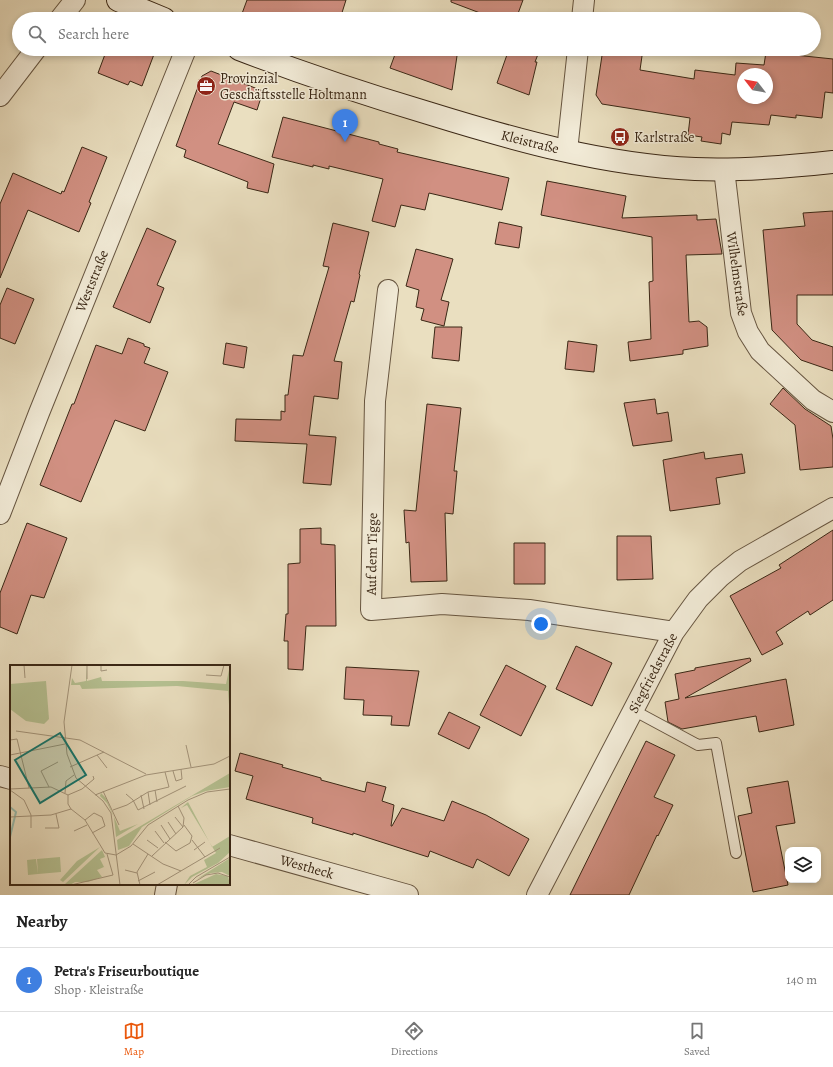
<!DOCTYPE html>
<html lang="en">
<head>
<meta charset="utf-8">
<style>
	:root { --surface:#fff; --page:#f2f2f2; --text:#222; --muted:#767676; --line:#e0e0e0; --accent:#ea580c }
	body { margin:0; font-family:Alegreya,serif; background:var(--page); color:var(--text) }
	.controls { position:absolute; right:12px; bottom:12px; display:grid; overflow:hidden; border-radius:8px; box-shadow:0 2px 6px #0003 }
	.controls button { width:36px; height:36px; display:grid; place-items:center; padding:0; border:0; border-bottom:1px solid var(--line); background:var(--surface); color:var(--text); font:20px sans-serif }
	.compass { position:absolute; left:737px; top:68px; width:36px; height:36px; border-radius:50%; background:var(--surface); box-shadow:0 2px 6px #0003; rotate:301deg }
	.you { position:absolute; left:541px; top:624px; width:14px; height:14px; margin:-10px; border:3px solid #fff; border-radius:50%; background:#1a73e8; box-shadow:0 0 0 6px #1a73e833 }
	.badge { display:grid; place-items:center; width:26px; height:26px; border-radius:50%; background:var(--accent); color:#fff; font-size:13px; font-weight:700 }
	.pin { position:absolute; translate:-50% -33px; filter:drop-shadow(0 1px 2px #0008) }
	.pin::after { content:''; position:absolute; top:21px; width:14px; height:12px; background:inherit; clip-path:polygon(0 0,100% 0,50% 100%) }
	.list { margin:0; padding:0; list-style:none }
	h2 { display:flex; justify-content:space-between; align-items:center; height:52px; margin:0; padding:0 16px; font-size:17px }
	h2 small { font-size:13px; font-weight:400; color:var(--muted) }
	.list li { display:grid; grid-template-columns:26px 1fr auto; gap:12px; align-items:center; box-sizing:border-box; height:64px; padding:0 16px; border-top:1px solid var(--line) }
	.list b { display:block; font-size:15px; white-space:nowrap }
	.list p { margin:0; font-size:13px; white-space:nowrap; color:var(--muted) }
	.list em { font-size:13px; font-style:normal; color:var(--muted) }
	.icon { flex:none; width:22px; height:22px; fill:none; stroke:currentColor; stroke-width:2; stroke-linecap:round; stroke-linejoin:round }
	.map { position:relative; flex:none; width:833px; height:895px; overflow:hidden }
	.search { position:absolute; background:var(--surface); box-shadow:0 2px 6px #0003; left:12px; right:12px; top:12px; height:44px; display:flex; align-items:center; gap:10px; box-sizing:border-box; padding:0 14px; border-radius:22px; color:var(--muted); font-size:15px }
	.sheet { height:116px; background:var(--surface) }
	nav { display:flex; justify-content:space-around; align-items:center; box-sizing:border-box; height:56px; border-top:1px solid var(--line); background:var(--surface); font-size:11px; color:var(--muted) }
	nav a { display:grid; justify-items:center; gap:2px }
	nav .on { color:var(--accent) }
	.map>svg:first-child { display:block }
</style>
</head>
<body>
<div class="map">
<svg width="833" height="895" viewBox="0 0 833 895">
	<rect width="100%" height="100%" fill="#eadfc0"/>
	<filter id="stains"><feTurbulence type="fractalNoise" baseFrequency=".005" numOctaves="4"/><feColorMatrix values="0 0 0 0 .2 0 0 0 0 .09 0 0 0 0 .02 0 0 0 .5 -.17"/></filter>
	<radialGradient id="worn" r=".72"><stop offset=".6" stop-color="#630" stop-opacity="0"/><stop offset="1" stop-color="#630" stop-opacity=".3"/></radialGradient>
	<path fill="#d19082" stroke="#3a2715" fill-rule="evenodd" d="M247,0h99l-6,19h-100z
		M451,0h72l-7,19h-20l-45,-17z
		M107,49h49l-14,37 -12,-5 -2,4 -30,-12z
		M397,49h61l-6,41 -62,-22z
		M509,49h31l-5,13h2l-8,33 -32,-12z
		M603,49h40l-3,21 54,9 1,-9 40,5 1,-12 28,2 2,-13 67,7v34l-8,-1 -3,26 -26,-3v3l-25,-3 -2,10 -37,-3 -2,13 -8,-2 -1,11 -20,-3 1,-4 -14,-2 2,-17 -88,-14 -6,-9zM743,74h24v24h-24z
		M211,71l52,20 -6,19 -23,-8 -16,42 56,20 -6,29 -21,-5 1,-6 -64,-25 2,-7 -10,-4 26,-70z
		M283,117l96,25v2l19,5 -1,3 112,26 -7,32 -73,-17 -4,17 -24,-5 -6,22 -23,-6 11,-42 -54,-13v3l-16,-4v2l-41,-10z
		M82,147l25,10 -18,45 2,1 -12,29 -51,-22 -28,68v-74l13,-31 48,21 1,-3 2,1z
		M547,181l79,15 -4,22 75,-3v5l19,-1 6,35 -36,1 3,67 10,-1 8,6 1,19 -25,4v4l-53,7 -2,-19 23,-3 -2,-57 4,-1 -1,-44 -111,-22z
		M833,211v84h-36v29l15,16 21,7v24l-32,-11 -29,-30 -9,-100 42,-4 -2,-13z
		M499,222l23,5 -3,21 -24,-4z
		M333,223l36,9 -10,42 1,1 -6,27 -3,-1 -17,60 8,1 -4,37 -24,-3 -5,39 27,2 -5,48 -28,-2 4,-39 -72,-3 1,-22 45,1v-9l4,1v-17h3l5,-40 10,1 26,-89 -6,-1z
		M147,228l29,13 -19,44 7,3 -14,35 -37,-16z
		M416,249l37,10 -12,41 8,2 -5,24 -23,-6 3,-11 -8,-2 3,-17 -13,-4z
		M7,288l27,11 -19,45 -15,-6v-33z
		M435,327h27l-3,34 -27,-3z
		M128,338l16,6v2l6,2 -6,15 24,9 -23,59 -30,-11 -34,82 -41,-17 32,-81h2l22,-59 26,9z
		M568,341l29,4 -3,27 -29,-3z
		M226,343l21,4 -3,21 -21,-4z
		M783,388l22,21 26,17 2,13v28l-33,3 -5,-45 -25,-21z
		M655,399l2,15 11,-2 4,29 -39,5 -9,-43z
		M427,404l34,4 -7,63h3l-4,43 -8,-1 2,68 -36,1 -2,-40 -3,1 -2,-33 12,1z
		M704,452l1,7 37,-5 3,19 -29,5 4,26 -50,7 -7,-51z
		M27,523l40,15 -23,60 -13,-3 -14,39 -17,-7v-34z
		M321,528v16l14,1 1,81h-30l-3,44 -15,-1v-28h-4l2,-27h2v-50l12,-1v-34z
		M833,530v70l-23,15 -2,-4 -32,21 7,12 -21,11 -32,-59 51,-28 -2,-3z
		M617,536h34l2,43 -36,1z
		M514,543h31v41h-31z
		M576,646l36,17 -20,43 -36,-17z
		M750,658l1,3 -66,37 101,-19 8,46 -35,7 -3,-16 -74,13 -14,-7 -3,-20 14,-3 -4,-25 20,-4v-2z
		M506,665l40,21 -25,50 -41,-21z
		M346,667l73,4 -10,55 -18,-1 1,-9 -29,-1 1,-15 -20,-1z
		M449,712l31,15 -11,22 -31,-15z
		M646,741l29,14 -21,42 19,8 -15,31 -1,-1 -28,60h-59z
		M240,753l43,12 -1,2 39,11v2l44,12 2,-10 19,5 -4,14 12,4 -3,21h1l10,-18 42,13 8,-20 34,14 43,24 -20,37 -32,-17 -4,9 -43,-17 -2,6 -75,-24v2l-41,-12 1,-5 -67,-19 7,-23 -18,-5z
		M788,781l7,42 -19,3 12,59 -35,7 -15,-76 14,-3 -5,-25z"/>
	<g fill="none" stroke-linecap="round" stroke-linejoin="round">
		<defs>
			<path id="lane" d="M633,710l65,35 18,-2 20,110"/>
			<path id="street" d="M60,19l15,-19
				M582,19l2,-19
				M0,96l36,-47
				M567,151l11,-102
				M724,169l17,144 7,19 12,19 53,49 20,12
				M388,290l-13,111 -4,209 71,-6 87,6 145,22
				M0,514l39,-101 147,-364
				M0,776l11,3
				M229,845l179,50
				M165,895l2,-11
				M537,895l137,-263 24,-33 22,-22 20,-16 93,-53"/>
			<path id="secondary" d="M118,0l46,19
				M239,49c62,24 125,45 189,64 87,27 176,52 267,56 46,2 92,-2 138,-7"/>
		</defs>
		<use href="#lane" stroke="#665540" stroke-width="12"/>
		<use href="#street" stroke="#665540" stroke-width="22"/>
		<use href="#secondary" stroke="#3a2715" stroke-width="24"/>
		<use href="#lane" stroke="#f1ead6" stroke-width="10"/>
		<use href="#street" stroke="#f1ead6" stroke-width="20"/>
		<use href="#secondary" stroke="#f1ead6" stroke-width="22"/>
	</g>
	<defs>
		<symbol id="office-disc" viewBox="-11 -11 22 22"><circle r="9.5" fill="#8f2418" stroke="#f1ead6"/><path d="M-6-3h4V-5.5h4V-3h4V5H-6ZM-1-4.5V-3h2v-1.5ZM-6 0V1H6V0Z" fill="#fff"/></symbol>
		<symbol id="bus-disc" viewBox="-11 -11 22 22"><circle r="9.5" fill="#8f2418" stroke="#f1ead6"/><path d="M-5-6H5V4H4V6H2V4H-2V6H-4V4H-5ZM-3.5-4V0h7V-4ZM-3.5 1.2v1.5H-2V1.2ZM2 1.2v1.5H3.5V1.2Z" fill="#fff"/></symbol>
	</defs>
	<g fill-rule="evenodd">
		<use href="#office-disc" x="195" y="75" width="22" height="22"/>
		<use href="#bus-disc" x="609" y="126" width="22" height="22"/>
	</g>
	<g text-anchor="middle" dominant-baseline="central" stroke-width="3" stroke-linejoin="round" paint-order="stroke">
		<g font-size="14" fill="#3a2715" stroke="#f1ead6" text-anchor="start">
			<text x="220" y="78">Provinzial<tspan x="220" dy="16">Geschäftsstelle Holtmann</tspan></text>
			<text x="634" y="137">Karlstraße</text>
		</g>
		<g font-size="14" fill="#3a2715" stroke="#f1ead6">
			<text transform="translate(530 142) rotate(14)">Kleistraße</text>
			<text transform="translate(737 274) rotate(82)">Wilhelmstraße</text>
			<text transform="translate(92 281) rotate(-68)">Weststraße</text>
			<text transform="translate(372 554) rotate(-89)">Auf dem Tigge</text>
			<text transform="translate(653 673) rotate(-62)">Siegfriedstraße</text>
			<text transform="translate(307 867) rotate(16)">Westheck</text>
		</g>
	</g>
	<g transform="translate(10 665)">
		<rect width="220" height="220" fill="#eadfc0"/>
		<path d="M76,0l1,16 14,-4 1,4h81l43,3 4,-19v54l-2,-28 -51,-5 -95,3 -2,-4h-9l1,-7 3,5 11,-2zM36,16l3,38 -5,5 -18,-3 -16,-12v-25zM220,108v14l-24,4 -14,5 -50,31 -13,19 -11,4 -1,-10zM91,128l5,5 14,33 18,-7 -22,13 -2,-20 -7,-14 -7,-7zM178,137l24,45 18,-11v16l-12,11 -26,14 -8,8 6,-9 17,-9 -3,-7 12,-7 -29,-48 -6,3zM90,182l-37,35 -3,-2 17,-19zM92,185l3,7 -5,2 4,8 -7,3 5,7 -14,5h-13l-5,3 -5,-1zM50,192l1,15 -23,2 -1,-15zM220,193v18l-8,-4 -11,1 -14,6zM26,194l2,15 -10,1 -1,-15zM206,209l12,2 2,9h-38z" fill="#b6c293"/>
		<path fill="none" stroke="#98bdaf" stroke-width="2" d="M0,142l6,5 -6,25"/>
		<path fill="none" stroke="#a4957c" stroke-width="1" d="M14,0l1,13M62,0l-8,57 3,32 9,24 27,23 8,12 9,72M77,0v14M91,0v6l6,-1M196,10l15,1 3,-11M6,66l64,9 66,34M0,75l7,-1 12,49M176,80l5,22M0,90l55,-11M87,90l10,13M60,102l34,-15M163,106l3,10 6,-2 -1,-10M39,122l-8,-16 17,-9M0,124l41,-2 17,8M0,125l14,10 7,15v13M145,125l2,12M93,126l16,34M138,127l2,13M55,128l1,-12 8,-6M116,129l7,6 5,10 48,-24M58,130v9l3,5 14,11 20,33 11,2M58,130l14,-6 12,-10 -1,-3M85,130l51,-20 68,-11 16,-8M131,130l3,14M103,145l14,-5 21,-13 21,-5 -4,-15M0,152l41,-2 20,-6M165,152l8,10M75,155l9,-7 8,4 3,9 -13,7M158,157l8,12M151,160l9,14M35,163h14l-3,-14M64,166l13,-6M145,166l9,12M137,175l11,8M182,175l13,17M155,177l11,9 14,-8 2,-7 -8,-11M123,179l30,20 18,7M184,185l11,-8M106,190l15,-9 17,-21 40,-25 19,-8 23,-3M142,191l31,-29 1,-9 -6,-12M115,205l12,3M128,216l17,-9M183,218l13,-8 12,-2 12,4M61,220l42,-10 -6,-21M130,220l-3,-13 11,-18M147,220l63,-37M178,220l8,-8 34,-20"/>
		<path fill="#0f766e" fill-opacity="0.15" stroke="#0f766e" stroke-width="2" d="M50,68l26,42 -46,28 -25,-43z"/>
		<rect width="220" height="220" fill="none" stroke="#3a2715" stroke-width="2"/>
	</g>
	<rect width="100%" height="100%" filter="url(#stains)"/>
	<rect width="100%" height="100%" fill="url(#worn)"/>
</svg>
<div class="controls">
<button><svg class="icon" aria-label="layers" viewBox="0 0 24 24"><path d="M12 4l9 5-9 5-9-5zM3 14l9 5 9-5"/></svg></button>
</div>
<svg class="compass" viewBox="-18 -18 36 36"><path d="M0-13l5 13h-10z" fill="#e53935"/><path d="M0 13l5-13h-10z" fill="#767676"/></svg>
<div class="you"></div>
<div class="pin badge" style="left:345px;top:142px;background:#3f7fe0">1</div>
<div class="search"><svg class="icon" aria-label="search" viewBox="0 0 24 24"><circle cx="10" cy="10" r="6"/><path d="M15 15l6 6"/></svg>Search here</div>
</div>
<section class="sheet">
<h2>Nearby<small></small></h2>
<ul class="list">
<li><span class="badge" style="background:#3f7fe0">1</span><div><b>Petra's Friseurboutique</b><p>Shop · Kleistraße</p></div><em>140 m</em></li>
</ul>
</section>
<nav>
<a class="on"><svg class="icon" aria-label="map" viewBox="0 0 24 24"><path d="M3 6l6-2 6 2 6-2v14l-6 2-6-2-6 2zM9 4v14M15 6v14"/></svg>Map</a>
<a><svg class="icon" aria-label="directions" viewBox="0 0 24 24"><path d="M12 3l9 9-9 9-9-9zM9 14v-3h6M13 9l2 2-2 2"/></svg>Directions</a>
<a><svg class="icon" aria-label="saved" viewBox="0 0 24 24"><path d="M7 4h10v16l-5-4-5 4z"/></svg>Saved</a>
</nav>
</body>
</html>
